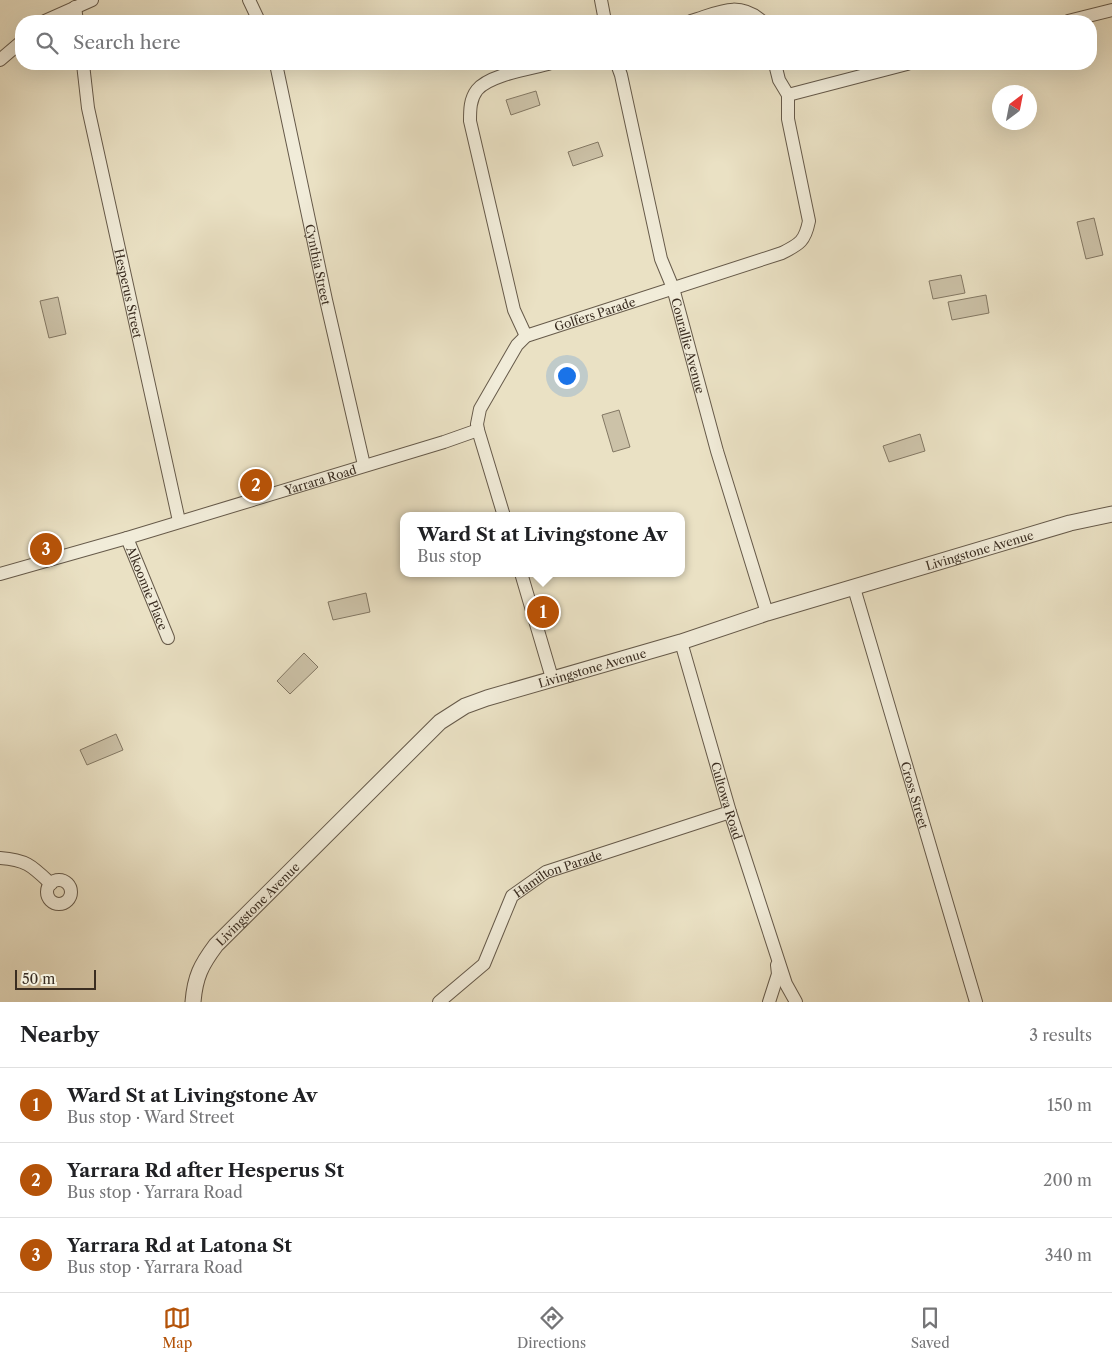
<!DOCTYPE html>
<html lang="en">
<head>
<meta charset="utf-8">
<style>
	:root { --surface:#fff; --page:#f2f2f2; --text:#202124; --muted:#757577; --line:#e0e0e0; --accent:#b45309 }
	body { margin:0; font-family:"Libre Caslon Text",serif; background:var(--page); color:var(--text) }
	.compass { position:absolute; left:992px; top:85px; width:45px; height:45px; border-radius:50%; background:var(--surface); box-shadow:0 5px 20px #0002; rotate:32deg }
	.scale { position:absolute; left:15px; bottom:12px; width:81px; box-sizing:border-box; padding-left:5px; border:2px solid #3a2d21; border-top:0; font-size:14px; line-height:18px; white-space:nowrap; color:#3a2d21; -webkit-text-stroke:4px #f1ecd9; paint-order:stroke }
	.you { position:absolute; left:566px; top:375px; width:18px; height:18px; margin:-12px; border:4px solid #fff; border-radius:50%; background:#1a73e8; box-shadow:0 0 0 8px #1a73e833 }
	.badge { display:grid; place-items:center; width:32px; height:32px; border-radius:50%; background:var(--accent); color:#fff; font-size:16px; font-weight:700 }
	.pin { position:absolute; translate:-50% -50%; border:2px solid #fff; box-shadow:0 1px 5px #0006 }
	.popup { position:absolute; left:400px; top:512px; width:285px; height:65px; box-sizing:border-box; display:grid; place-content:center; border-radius:10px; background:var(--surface); filter:drop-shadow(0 1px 4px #0005); font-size:16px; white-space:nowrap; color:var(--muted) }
	.popup b { font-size:19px; color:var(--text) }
	.popup::after { content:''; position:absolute; left:50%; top:100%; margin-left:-10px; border:10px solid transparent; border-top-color:var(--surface) }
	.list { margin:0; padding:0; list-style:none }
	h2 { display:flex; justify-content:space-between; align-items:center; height:65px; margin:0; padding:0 20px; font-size:21px }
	h2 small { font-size:16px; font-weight:400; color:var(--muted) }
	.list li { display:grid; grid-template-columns:32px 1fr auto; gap:15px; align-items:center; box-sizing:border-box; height:75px; padding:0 20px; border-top:1px solid var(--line) }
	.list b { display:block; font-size:19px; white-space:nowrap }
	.list p { margin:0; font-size:16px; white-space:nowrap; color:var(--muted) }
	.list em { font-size:16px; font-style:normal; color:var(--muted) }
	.icon { flex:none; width:28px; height:28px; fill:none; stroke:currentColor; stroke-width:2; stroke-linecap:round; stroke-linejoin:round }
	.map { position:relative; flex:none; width:1112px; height:1002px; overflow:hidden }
	.search { position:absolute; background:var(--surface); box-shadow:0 5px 20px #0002; left:15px; right:15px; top:15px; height:55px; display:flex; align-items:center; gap:12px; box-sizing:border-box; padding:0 18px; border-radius:20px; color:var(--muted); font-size:19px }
	.sheet { height:290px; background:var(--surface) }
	nav { display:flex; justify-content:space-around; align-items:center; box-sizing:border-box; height:70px; border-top:1px solid var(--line); background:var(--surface); font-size:14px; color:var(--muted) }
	nav a { display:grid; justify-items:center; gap:2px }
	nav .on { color:var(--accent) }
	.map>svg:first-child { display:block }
</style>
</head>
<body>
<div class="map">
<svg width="1112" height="1002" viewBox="0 0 1112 1002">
	<rect width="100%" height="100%" fill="#eae1c4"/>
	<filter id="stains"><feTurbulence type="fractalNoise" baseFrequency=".004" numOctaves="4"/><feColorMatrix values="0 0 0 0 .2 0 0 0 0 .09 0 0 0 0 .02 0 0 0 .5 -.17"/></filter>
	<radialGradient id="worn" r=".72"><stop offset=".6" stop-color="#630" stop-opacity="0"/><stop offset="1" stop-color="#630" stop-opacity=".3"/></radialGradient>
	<path fill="#ccc2a8" stroke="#837864" d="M536,91l4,14 -29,10 -5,-15z
		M598,142l5,14 -30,10 -5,-14z
		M1094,218l9,37 -17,4 -9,-37z
		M961,275l4,18 -32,6 -4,-18z
		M986,295l3,18 -37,7 -4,-18z
		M58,297l8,37 -17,4 -9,-37z
		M619,410l11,37 -17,5 -11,-37z
		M920,434l5,17 -36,11 -6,-16z
		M366,593l4,19 -37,8 -5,-18z
		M304,653l14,14 -28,27 -13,-13z
		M116,734l7,16 -36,15 -7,-15z"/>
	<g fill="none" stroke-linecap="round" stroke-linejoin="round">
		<defs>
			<g id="minor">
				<path d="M249,0l10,21"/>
				<path d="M601,0l4,21"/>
				<path d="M75,7l2,14"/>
				<path d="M45,21l47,-21"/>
				<path d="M691,21c27,-8 46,-21 71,0"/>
				<path d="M1068,21l44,-11"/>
				<path d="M0,60l21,-18"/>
				<path id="s1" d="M83,64l5,44 91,413"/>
				<path id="s2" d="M276,64l50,236 38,165"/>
				<path id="s3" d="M617,64l4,11 40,184 12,29 44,163 50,162"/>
				<path d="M788,95l119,-31"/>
				<path d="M526,336l-12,-26 -44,-189c0,-11 0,-22 7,-31 12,-15 52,-21 71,-26"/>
				<path id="s4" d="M504,516l-26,-86 -1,-6 3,-15 37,-64 9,-9 256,-83c18,-9 23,-12 27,-32l-21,-102v-24l-9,-15 -4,-16"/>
				<path id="s5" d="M127,538l41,100"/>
				<path d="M521,573l31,105"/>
				<path id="s6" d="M0,574l127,-36 317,-96 34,-12"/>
				<path id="s7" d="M854,588l122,414"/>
				<path id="s8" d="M681,642l49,170 56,172 10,18"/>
				<path d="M0,858c27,2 32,8 51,26"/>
				<circle cx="59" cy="892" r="12"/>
				<path id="s9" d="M439,1002l45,-38 28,-68 34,-24 184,-60"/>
				<path d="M769,1002l9,-28 -1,-9"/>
			</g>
			<g id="tertiary">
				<path id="s10" d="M193,1002c2,-25 8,-37 23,-57l224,-223 25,-16 22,-8 194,-56 86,-29 303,-90 42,-9"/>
			</g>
		</defs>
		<use href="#minor" stroke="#665a4a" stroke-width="14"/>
		<use href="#tertiary" stroke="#665a4a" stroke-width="17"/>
		<use href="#minor" stroke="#f1ecd9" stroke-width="12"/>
		<use href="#tertiary" stroke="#f1ecd9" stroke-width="15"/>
	</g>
	<g text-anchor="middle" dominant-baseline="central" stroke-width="4.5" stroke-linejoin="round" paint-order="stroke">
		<g font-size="12" fill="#3a2d21" stroke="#f1ecd9">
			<text stroke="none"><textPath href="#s2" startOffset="205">Cynthia Street</textPath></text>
			<text stroke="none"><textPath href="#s1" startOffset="234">Hesperus Street</textPath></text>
			<text stroke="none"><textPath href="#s4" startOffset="270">Golfers Parade</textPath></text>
			<text stroke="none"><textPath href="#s3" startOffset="291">Courallie Avenue</textPath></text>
			<text stroke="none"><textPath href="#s6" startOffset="334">Yarrara Road</textPath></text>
			<text stroke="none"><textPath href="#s10" startOffset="946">Livingstone Avenue</textPath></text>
			<text stroke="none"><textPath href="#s5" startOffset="54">Alkoomie Place</textPath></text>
			<text stroke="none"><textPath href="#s10" startOffset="541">Livingstone Avenue</textPath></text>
			<text stroke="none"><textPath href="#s7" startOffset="216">Cross Street</textPath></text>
			<text stroke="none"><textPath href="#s8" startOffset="165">Cultowa Road</textPath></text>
			<text stroke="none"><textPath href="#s9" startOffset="184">Hamilton Parade</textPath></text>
			<text stroke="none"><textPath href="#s10" startOffset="121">Livingstone Avenue</textPath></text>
		</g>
	</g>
	<rect width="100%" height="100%" filter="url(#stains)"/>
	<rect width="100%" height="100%" fill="url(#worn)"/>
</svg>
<svg class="compass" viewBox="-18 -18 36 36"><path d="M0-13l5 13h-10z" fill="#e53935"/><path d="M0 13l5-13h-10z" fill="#757577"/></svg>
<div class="scale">50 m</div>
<div class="you"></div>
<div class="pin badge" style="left:543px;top:612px">1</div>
<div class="popup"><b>Ward St at Livingstone Av</b>Bus stop</div>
<div class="pin badge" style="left:256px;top:485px">2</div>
<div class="pin badge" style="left:46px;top:549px">3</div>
<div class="search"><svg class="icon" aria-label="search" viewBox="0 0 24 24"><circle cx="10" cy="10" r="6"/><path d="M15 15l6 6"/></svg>Search here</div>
</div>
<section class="sheet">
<h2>Nearby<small>3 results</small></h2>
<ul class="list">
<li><span class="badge">1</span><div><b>Ward St at Livingstone Av</b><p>Bus stop · Ward Street</p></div><em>150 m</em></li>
<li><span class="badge">2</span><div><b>Yarrara Rd after Hesperus St</b><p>Bus stop · Yarrara Road</p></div><em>200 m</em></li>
<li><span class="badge">3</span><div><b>Yarrara Rd at Latona St</b><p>Bus stop · Yarrara Road</p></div><em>340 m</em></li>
</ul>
</section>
<nav>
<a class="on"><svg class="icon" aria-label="map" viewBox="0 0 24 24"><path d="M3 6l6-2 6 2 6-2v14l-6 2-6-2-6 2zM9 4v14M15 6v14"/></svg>Map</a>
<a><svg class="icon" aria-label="directions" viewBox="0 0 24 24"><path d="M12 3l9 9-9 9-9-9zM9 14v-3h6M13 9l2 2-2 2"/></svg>Directions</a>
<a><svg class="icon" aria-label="saved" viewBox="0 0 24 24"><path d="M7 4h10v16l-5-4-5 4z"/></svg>Saved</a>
</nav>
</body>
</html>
